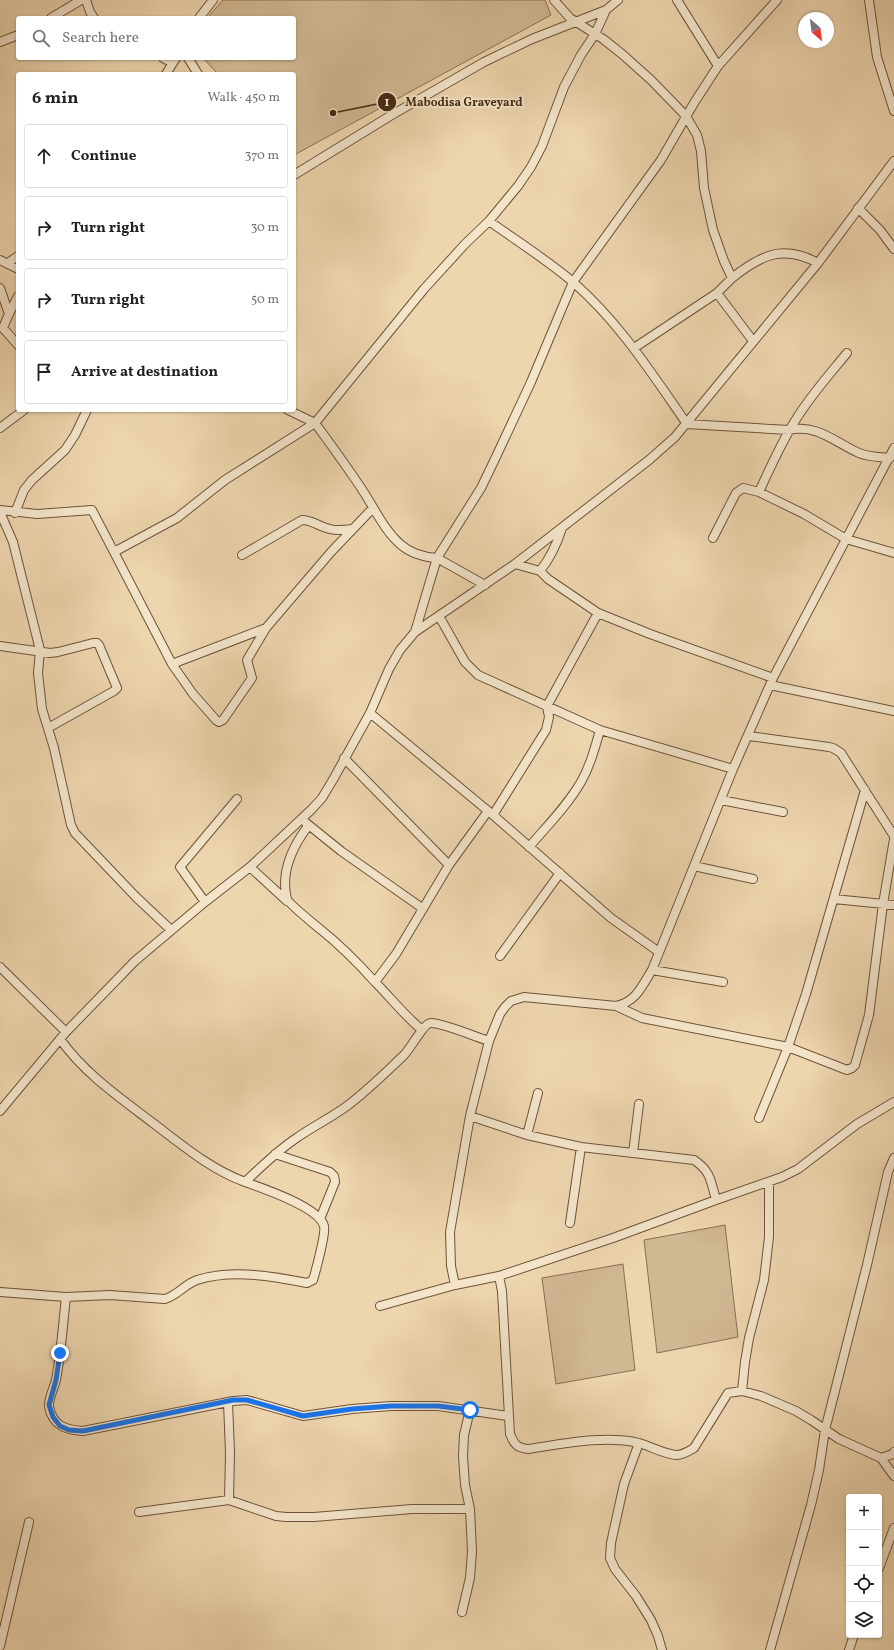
<!DOCTYPE html>
<html lang="en">
<head>
<meta charset="utf-8">
<style>
	:root { --surface:#fff; --page:#f6f6f6; --text:#202124; --muted:#757577; --line:#e0e0e0 }
	body { margin:0; font-family:Vollkorn,serif; background:var(--page); color:var(--text) }
	.controls { position:absolute; right:12px; bottom:12px; display:grid; overflow:hidden; border-radius:4px; box-shadow:0 1px 3px #0004 }
	.controls button { width:36px; height:36px; display:grid; place-items:center; padding:0; border:0; border-bottom:1px solid var(--line); background:var(--surface); color:var(--text); font:20px sans-serif }
	.compass { position:absolute; left:798px; top:12px; width:36px; height:36px; border-radius:50%; background:var(--surface); box-shadow:0 1px 3px #0004; rotate:152deg }
	.stop { position:absolute; width:12px; height:12px; margin:-9px; border:3px solid #1a73e8; border-radius:50%; background:#fff }
	.stop.end { background:#1a73e8; border-color:#fff; box-shadow:0 1px 4px #0008 }
	.list { margin:0; padding:0; list-style:none }
	h2 { display:flex; justify-content:space-between; align-items:center; height:52px; margin:0; padding:0 16px; font-size:17px }
	h2 small { font-size:13px; font-weight:400; color:var(--muted) }
	.list li { display:grid; grid-template-columns:26px 1fr auto; gap:12px; align-items:center; box-sizing:border-box; height:64px; margin:0 8px 8px; padding:0 8px; border:1px solid var(--line); border-radius:4px }
	.list b { display:block; font-size:15px; white-space:nowrap }
	.list em { font-size:13px; font-style:normal; color:var(--muted) }
	.icon { flex:none; width:22px; height:22px; fill:none; stroke:currentColor; stroke-width:2; stroke-linecap:round; stroke-linejoin:round }
	.map { position:relative; flex:none; width:894px; height:1650px; overflow:hidden }
	.search { position:absolute; background:var(--surface); box-shadow:0 1px 3px #0004; left:16px; top:16px; width:280px; height:44px; display:flex; align-items:center; gap:10px; box-sizing:border-box; padding:0 14px; border-radius:4px; color:var(--muted); font-size:15px }
	.panel { position:absolute; background:var(--surface); box-shadow:0 1px 3px #0004; left:16px; top:72px; width:280px; height:340px; border-radius:4px }
	.map>svg:first-child { display:block }
</style>
</head>
<body>
<div class="map">
<svg width="894" height="1650" viewBox="0 0 894 1650">
	<rect width="100%" height="100%" fill="#edd5ae"/>
	<filter id="stains"><feTurbulence type="fractalNoise" baseFrequency=".005" numOctaves="4"/><feColorMatrix values="0 0 0 0 .2 0 0 0 0 .09 0 0 0 0 .02 0 0 0 .5 -.17"/></filter>
	<radialGradient id="worn" r=".72"><stop offset=".6" stop-color="#630" stop-opacity="0"/><stop offset="1" stop-color="#630" stop-opacity=".3"/></radialGradient>
	<path fill="#d0b893" stroke="#8a7052" d="M223,0h322l6,15 -255,139 -2,-2v-78h-76l-15,-16h91v-40h-87z
		M725,1225l13,112 -81,16 -13,-113z
		M623,1264l12,106 -79,14 -14,-106z"/>
	<g fill="none" stroke-linecap="round" stroke-linejoin="round">
		<defs>
			<path id="minor" d="M86,0l4,12 4,6
				M554,0l16,18 33,21 19,15 29,26 35,36 11,19 4,16 3,37 9,42 11,31 8,17c29,-23 51,-34 86,-15
				M677,0l41,66
				M869,0l8,57 17,54
				M51,18l30,-18
				M199,18l14,-18
				M0,42l18,-7
				M163,58l10,5
				M188,58l10,16
				M166,74l10,-16
				M294,175l96,-59 94,-54 48,-23 74,-29 12,-10
				M858,208l22,22 14,19
				M489,221c28,20 58,39 84,61 47,41 79,92 114,142l102,6c29,-6 45,12 70,23 9,4 20,4 31,5
				M0,260l18,9
				M8,263l10,-7
				M0,288l9,26 9,-18
				M717,293l36,48
				M9,314l-6,14 15,17
				M634,348l83,-55 15,-15
				M847,353c-18,22 -37,43 -52,68 -14,22 -25,47 -36,71l45,22 42,25 48,14
				M288,410l27,13
				M0,428l24,-18
				M894,448l-121,230 -40,91 -81,201c-10,16 -16,32 -36,36l-92,-9 -13,4 -6,6 -5,7 -11,27 -19,75 -20,116 1,34 4,19 44,-9 3,15 8,143c4,10 7,14 18,15 35,-5 76,-14 111,-6 11,3 27,12 38,12 6,0 12,-4 17,-7l34,-55 14,-2 19,5 35,15 15,9 28,19 42,19 13,18
				M0,510l37,4 55,-4 22,42 63,-34 48,-38 90,-57
				M0,512l13,30 27,108 -2,23 4,36 12,39 17,77 4,8 61,64 35,33
				M15,513l9,-23 8,-10 33,-30 10,-15 12,-25
				M713,538l23,-45 7,-5 16,4
				M114,552l58,112 94,-36 65,-76 42,-44
				M242,555l60,-35c10,0 18,7 28,9 7,2 15,1 22,0
				M515,564l25,7 8,8 50,34 52,21 123,44
				M540,571c11,-14 17,-27 22,-43
				M485,585l-48,-27 44,-70 14,-29 36,-77 42,-100 88,-122 33,-57 24,-37 59,-66
				M439,616l26,46 13,13 122,55 133,39
				M415,632l22,-74c-14,-1 -26,-4 -37,-14 -16,-14 -25,-35 -37,-53 -15,-23 -32,-46 -48,-68l109,-134 41,-45 24,-23 29,-35 13,-19 11,-21 22,-59 17,-32 14,-21 11,-24
				M0,646l50,7 8,-1 35,-9h4l2,2 18,43 -3,3 -66,37
				M172,664l21,30 23,26 3,2 4,-2 29,-42 -5,-18 19,-32
				M770,685l124,26
				M370,713l123,102 118,103 48,34
				M749,736l80,11 4,1 8,5 53,83
				M344,758l105,107
				M721,800l62,12
				M493,815l53,-85 3,-13 -2,-11 51,-93
				M305,822l36,29 81,57
				M308,826c-15,20 -28,46 -21,73 2,5 27,25 33,30 20,16 38,34 55,53 16,16 29,33 47,48
				M529,847c18,-21 38,-41 52,-65 9,-16 14,-34 19,-52
				M694,866l59,13
				M250,867l37,34
				M834,899l60,6
				M205,902l-25,-35 57,-68
				M500,956l60,-83
				M0,967l66,65
				M652,970l71,12
				M375,982l21,-28 53,-89 39,-54
				M616,1006l26,12 146,29 59,23 5,-2 3,-3 14,-50 14,-111 11,-65
				M60,1039c25,35 59,58 93,84 29,22 57,46 92,59 17,-16 33,-32 53,-45 16,-11 34,-20 49,-31 20,-15 37,-32 55,-49 8,-6 21,-34 29,-34 12,0 45,14 58,18
				M0,1111l66,-79 69,-71 70,-59 45,-35 62,-58 10,-11 12,-20 36,-65 19,-44 11,-19 15,-18 100,-68 134,-104 26,-23 143,-174 76,-102
				M470,1116l57,19 54,12 113,13c17,11 17,22 22,40l66,-23 16,-8 59,-45 37,-22
				M759,1118l29,-71 18,-53 59,-204
				M527,1135l11,-42
				M633,1153l6,-49
				M275,1154l55,18 4,4 1,6 -15,37
				M570,1223l11,-76
				M499,1276l114,-38 103,-38
				M0,1292l66,5c-3,28 -5,56 -10,83 -2,8 -8,19 -7,27 4,19 17,23 34,24l150,-30 14,-1 56,16 49,-7 39,-3h47l70,10
				M66,1297l44,-2 55,4c13,-4 20,-15 32,-19 35,-11 75,-4 110,3l6,-3c3,-10 13,-47 11,-54 -5,-19 -62,-38 -79,-44
				M380,1306l75,-21
				M742,1391l3,-29 4,-24 15,-58 5,-43v-55
				M639,1443l-15,41 -13,59 -1,15 5,11 21,27 15,24 7,16 4,14
				M881,1458l12,-4 1,-2
				M229,1500l47,16 10,1h28l98,-8h58
				M139,1512l90,-12 1,-47 -2,-51
				M879,1568l15,-40
				M462,1612l8,-34 2,-27 -2,-42 -5,-24 -2,-29 1,-21 6,-25
				M0,1646l29,-124
				M770,1650l41,-145 8,-35 6,-40 42,-165 21,-93 6,-14
				M849,1650l5,-15"/>
		</defs>
		<use href="#minor" stroke="#6f5338" stroke-width="10"/>
		<use href="#minor" stroke="#f3e4ca" stroke-width="8"/>
	</g>
	<g fill="none" stroke-linecap="round" stroke-linejoin="round">
		<path stroke="#1a73e8" stroke-width="5" d="M60,1353l-4,27 -7,25 4,12 7,9 9,4 14,1 150,-31h14l56,16 49,-7 39,-3h47l32,4"/>
	</g>
	<path fill="none" stroke="#452811" stroke-width="1.5" d="M333 113L387 102"/>
	<g fill="#452811" stroke="#f3e4ca" stroke-width="1.5">
		<circle cx="333" cy="113" r="4"/>
		<circle cx="387" cy="102" r="10"/>
	</g>
	<g font-size="12" text-anchor="middle" font-weight="bold" fill="#fff">
		<text x="387" y="106">1</text>
	</g>
	<g font-size="12" text-anchor="middle" font-weight="bold" fill="#452811" stroke="#f3e4ca" stroke-width="4" stroke-linejoin="round" paint-order="stroke">
		<text x="464" y="106">Mabodisa Graveyard</text>
	</g>
	<rect width="100%" height="100%" filter="url(#stains)"/>
	<rect width="100%" height="100%" fill="url(#worn)"/>
</svg>
<div class="controls">
<button>+</button>
<button>−</button>
<button><svg class="icon" aria-label="locate" viewBox="0 0 24 24"><circle cx="12" cy="12" r="6"/><path d="M12 2v4M12 18v4M2 12h4M18 12h4"/></svg></button>
<button><svg class="icon" aria-label="layers" viewBox="0 0 24 24"><path d="M12 4l9 5-9 5-9-5zM3 14l9 5 9-5"/></svg></button>
</div>
<svg class="compass" viewBox="-18 -18 36 36"><path d="M0-13l5 13h-10z" fill="#e53935"/><path d="M0 13l5-13h-10z" fill="#757577"/></svg>
<div class="stop" style="left:470px;top:1410px"></div>
<div class="stop end" style="left:60px;top:1353px"></div>
<div class="search"><svg class="icon" aria-label="search" viewBox="0 0 24 24"><circle cx="10" cy="10" r="6"/><path d="M15 15l6 6"/></svg>Search here</div>
<section class="panel">
<h2>6 min<small>Walk · 450 m</small></h2>
<ul class="list">
<li><svg class="icon" aria-label="ahead" viewBox="0 0 24 24"><path d="M12 20V5M6 11l6-6 6 6"/></svg><div><b>Continue</b></div><em>370 m</em></li>
<li><svg class="icon" aria-label="right" viewBox="0 0 24 24"><path d="M7 20v-9h11M14 6l5 5-5 5"/></svg><div><b>Turn right</b></div><em>30 m</em></li>
<li><svg class="icon" aria-label="right" viewBox="0 0 24 24"><path d="M7 20v-9h11M14 6l5 5-5 5"/></svg><div><b>Turn right</b></div><em>50 m</em></li>
<li><svg class="icon" aria-label="arrive" viewBox="0 0 24 24"><path d="M6 21V4h12l-3 4 3 4H6"/></svg><div><b>Arrive at destination</b></div></li>
</ul>
</section>
</div>
</body>
</html>
